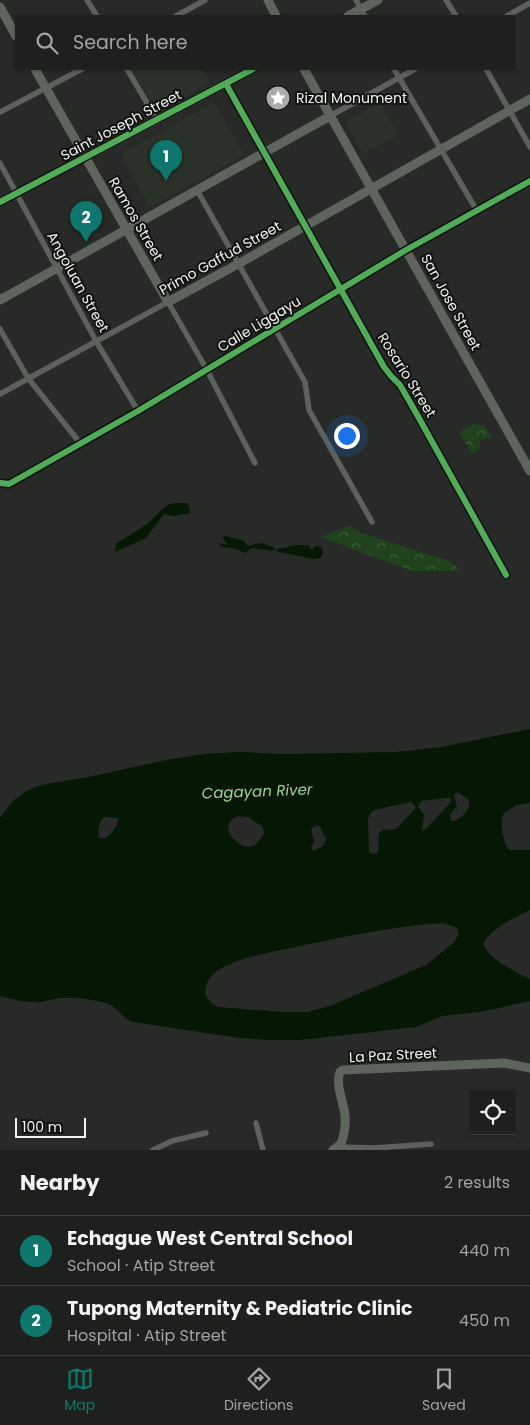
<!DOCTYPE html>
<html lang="en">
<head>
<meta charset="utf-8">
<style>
	:root { --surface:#1d201d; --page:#2a2d2a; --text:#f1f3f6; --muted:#a0a3a4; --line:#3b3e3b; --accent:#0f766e }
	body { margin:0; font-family:Poppins,sans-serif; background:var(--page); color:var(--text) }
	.controls { position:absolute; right:15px; bottom:15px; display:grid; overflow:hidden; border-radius:0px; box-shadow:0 1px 4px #0004 }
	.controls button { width:45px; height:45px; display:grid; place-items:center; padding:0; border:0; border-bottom:1px solid var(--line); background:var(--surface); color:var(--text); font:25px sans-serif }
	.scale { position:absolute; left:15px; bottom:12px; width:71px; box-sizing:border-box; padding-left:5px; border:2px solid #eff2ee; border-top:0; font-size:14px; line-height:18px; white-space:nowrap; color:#eff2ee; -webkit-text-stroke:4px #111310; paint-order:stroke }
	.you { position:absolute; left:346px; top:435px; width:18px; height:18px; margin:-12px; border:4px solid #fff; border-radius:50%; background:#1a73e8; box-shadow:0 0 0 8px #1a73e833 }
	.badge { display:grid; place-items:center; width:32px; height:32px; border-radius:50%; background:var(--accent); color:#fff; font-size:16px; font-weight:700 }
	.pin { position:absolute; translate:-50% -41px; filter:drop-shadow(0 1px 2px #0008) }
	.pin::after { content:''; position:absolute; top:26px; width:18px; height:15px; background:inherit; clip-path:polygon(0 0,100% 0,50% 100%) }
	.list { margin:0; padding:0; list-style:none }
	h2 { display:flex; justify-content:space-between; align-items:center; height:65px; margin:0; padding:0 20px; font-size:21px }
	h2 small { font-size:16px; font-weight:400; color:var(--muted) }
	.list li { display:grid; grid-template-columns:32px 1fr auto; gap:15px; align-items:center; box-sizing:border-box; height:70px; padding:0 20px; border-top:1px solid var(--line) }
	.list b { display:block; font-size:19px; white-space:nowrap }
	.list p { margin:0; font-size:16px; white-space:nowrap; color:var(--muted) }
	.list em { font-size:16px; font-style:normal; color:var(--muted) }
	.icon { flex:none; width:28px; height:28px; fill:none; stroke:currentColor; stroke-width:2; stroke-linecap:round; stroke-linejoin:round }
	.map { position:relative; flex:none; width:530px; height:1150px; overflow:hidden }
	.search { position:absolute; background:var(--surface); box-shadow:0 1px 4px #0004; left:15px; right:15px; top:15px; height:55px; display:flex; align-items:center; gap:12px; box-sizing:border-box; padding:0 18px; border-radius:0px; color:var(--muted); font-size:19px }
	.sheet { height:205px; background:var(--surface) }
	nav { display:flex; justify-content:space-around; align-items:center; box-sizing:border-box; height:70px; border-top:1px solid var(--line); background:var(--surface); font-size:14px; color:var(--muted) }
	nav a { display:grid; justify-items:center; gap:2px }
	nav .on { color:var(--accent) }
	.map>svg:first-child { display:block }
</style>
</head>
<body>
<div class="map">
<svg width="530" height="1150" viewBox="0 0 530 1150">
	<defs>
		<pattern id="forest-crowns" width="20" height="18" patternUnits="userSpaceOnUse" patternTransform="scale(1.25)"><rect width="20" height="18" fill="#20421c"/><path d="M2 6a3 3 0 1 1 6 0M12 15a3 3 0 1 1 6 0" fill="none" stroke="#415e3d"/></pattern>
	</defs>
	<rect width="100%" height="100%" fill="#272a27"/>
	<path fill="#2a3229" d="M131,69h70l9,14 -52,29z
		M214,103l31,52 -96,52 -28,-53z
		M380,103l18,32 -35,19 -18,-32z"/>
	<path fill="url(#forest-crowns)" d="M473,424l10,1 9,12 -12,3v8l-8,6 -13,-22z
		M349,526l15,8 85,27 12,10h-49l-92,-34z"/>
	<path fill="#041804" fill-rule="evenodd" d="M174,503h14l2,10 -16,3 -10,-2 -18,24 -31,14 1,-8c10,-7 21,-13 31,-20 10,-7 14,-18 27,-21z
		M226,536l18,5 3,5 15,-3 13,5 -1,3 -22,-3 -7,5 -11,-5 -12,-1 -4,-4 10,2 -6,-8z
		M296,545h13l1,4 5,-1v-2l6,1 2,5 -2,6 -9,1 -36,-8 2,-3c6,1 11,-2 18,-3z
		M530,729v74l-13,2 -13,8c-5,9 -1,29 5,37h21v60c-15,8 -39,17 -47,34 5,15 33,28 47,35v22l-50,11 -38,4 -26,11 -116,13h-32l-29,-2 -106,-16c-13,-4 -14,-16 -28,-19 -13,-4 -30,-6 -43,-5 -10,0 -18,5 -27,4 -12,0 -24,-3 -35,-6v-178l13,-17 13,-10 15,-6 48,-8 72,-16 43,-7 35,-2 43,2 115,-2 44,-5zM457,792l12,8c2,10 -6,17 -15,21h-3l-1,-6 7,-9 -3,-11zM447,798h3l1,4 -25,27 -4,2 2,-16 -6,-8 3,-6zM410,802l5,3v4l-19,20 -13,1 -4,3 -1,19 -3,2 -6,-2 -1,-33 2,-5 4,-4zM238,816l10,1 15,10 1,7c-3,4 -7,10 -11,12 -11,6 -40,-19 -15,-30zM105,817l13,1c1,8 -8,19 -16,21l-3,-2c-1,-7 -1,-16 6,-20zM317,825l3,2 6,12 -3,7 -9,5 -3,-3 3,-6 -3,-13zM443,923l14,5 2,7 -6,8 -27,22 -96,41 -23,6h-25l-64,-5c-9,-5 -15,-10 -12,-21 2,-10 14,-18 24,-22 22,-9 47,-13 70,-18 49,-10 93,-20 143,-23z"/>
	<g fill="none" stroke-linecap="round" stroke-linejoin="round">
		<path stroke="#5c615b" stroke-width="5.5" d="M87,0l10,16
			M356,0l9,16
			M446,0l10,16
			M176,16l29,-16
			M507,16l23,-13
			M127,69l30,51
			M394,69l83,142
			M486,69l44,78
			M226,84l158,283 7,9 9,9 15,26 91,164
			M0,112l82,-43
			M330,116l85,-47
			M0,163l96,178 42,70
			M197,190l108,192 4,28 63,112
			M0,202l86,-45
			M0,329l28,49 52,65
			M0,394l168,-92 39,68 48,93
			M0,483l9,1 129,-73 268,-161 124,-69
			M256,1123l7,27
			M339,1147l35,1 57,-4
			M153,1150l19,-9 34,-8"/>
		<path stroke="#5e655d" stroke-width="9" d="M268,0l8,16
			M0,7l16,29
			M348,16l30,-16
			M35,69l133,233 70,-38 292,-165
			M304,69l226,402
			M86,157l167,-88
			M0,300l330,-184
			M333,1150l8,-6c3,-9 5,-19 4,-28 -1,-13 -10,-31 -5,-44l3,-2 161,-7 26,5"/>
		<defs>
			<path id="cycleway" d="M226,84l158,283 7,9 9,9 15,26 91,164
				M0,202l253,-133
				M0,483l9,1 129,-73 268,-161 124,-69"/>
		</defs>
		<use href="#cycleway" stroke="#111310" stroke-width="9"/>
		<use href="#cycleway" stroke="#51ab58" stroke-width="6"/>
	</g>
	<defs>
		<symbol id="sight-disc" viewBox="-11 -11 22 22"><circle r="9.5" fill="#a9aca8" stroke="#111310"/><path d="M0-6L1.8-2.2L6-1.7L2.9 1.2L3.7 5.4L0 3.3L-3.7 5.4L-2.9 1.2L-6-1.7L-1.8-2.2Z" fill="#fff"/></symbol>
	</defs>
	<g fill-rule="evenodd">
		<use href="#sight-disc" x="264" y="84" width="28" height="28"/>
	</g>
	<g text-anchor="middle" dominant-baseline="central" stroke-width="4" stroke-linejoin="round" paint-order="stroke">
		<g font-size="14" fill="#eff2ee" stroke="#111310" text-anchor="start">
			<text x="296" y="98">Rizal Monument</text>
		</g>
		<g font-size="14" fill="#eff2ee" stroke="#111310">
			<text transform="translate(121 125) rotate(-28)">Saint Joseph Street</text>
			<text transform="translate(136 219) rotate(60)">Ramos Street</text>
			<text transform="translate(220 258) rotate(-29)">Primo Gaffud Street</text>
			<text transform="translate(78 282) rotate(61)">Angoluan Street</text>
			<text transform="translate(451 302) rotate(61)">San Jose Street</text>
			<text transform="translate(259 324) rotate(-31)">Calle Liggayu</text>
			<text transform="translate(407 375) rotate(58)">Rosario Street</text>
			<text transform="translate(393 1055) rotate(-3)">La Paz Street</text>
		</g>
		<g font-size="15" font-style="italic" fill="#93d98a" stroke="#111310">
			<text transform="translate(257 791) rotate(-2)">Cagayan River</text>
		</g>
	</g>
</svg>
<div class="controls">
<button><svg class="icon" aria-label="locate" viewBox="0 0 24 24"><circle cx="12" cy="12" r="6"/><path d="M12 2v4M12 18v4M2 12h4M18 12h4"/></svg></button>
</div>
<div class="scale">100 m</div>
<div class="you"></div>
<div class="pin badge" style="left:166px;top:181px">1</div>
<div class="pin badge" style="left:86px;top:242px">2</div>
<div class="search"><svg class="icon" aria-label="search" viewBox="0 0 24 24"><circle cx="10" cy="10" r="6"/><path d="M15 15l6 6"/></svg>Search here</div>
</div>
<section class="sheet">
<h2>Nearby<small>2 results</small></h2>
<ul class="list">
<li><span class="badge">1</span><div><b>Echague West Central School</b><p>School · Atip Street</p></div><em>440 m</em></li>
<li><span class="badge">2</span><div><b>Tupong Maternity &amp; Pediatric Clinic</b><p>Hospital · Atip Street</p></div><em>450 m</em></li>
</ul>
</section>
<nav>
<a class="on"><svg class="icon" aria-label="map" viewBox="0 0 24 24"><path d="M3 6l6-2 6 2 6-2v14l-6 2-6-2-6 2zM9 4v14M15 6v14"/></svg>Map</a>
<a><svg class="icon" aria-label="directions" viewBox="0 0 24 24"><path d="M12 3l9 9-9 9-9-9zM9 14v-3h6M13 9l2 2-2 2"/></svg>Directions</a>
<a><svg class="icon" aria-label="saved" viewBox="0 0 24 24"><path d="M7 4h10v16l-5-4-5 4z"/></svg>Saved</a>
</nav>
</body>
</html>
